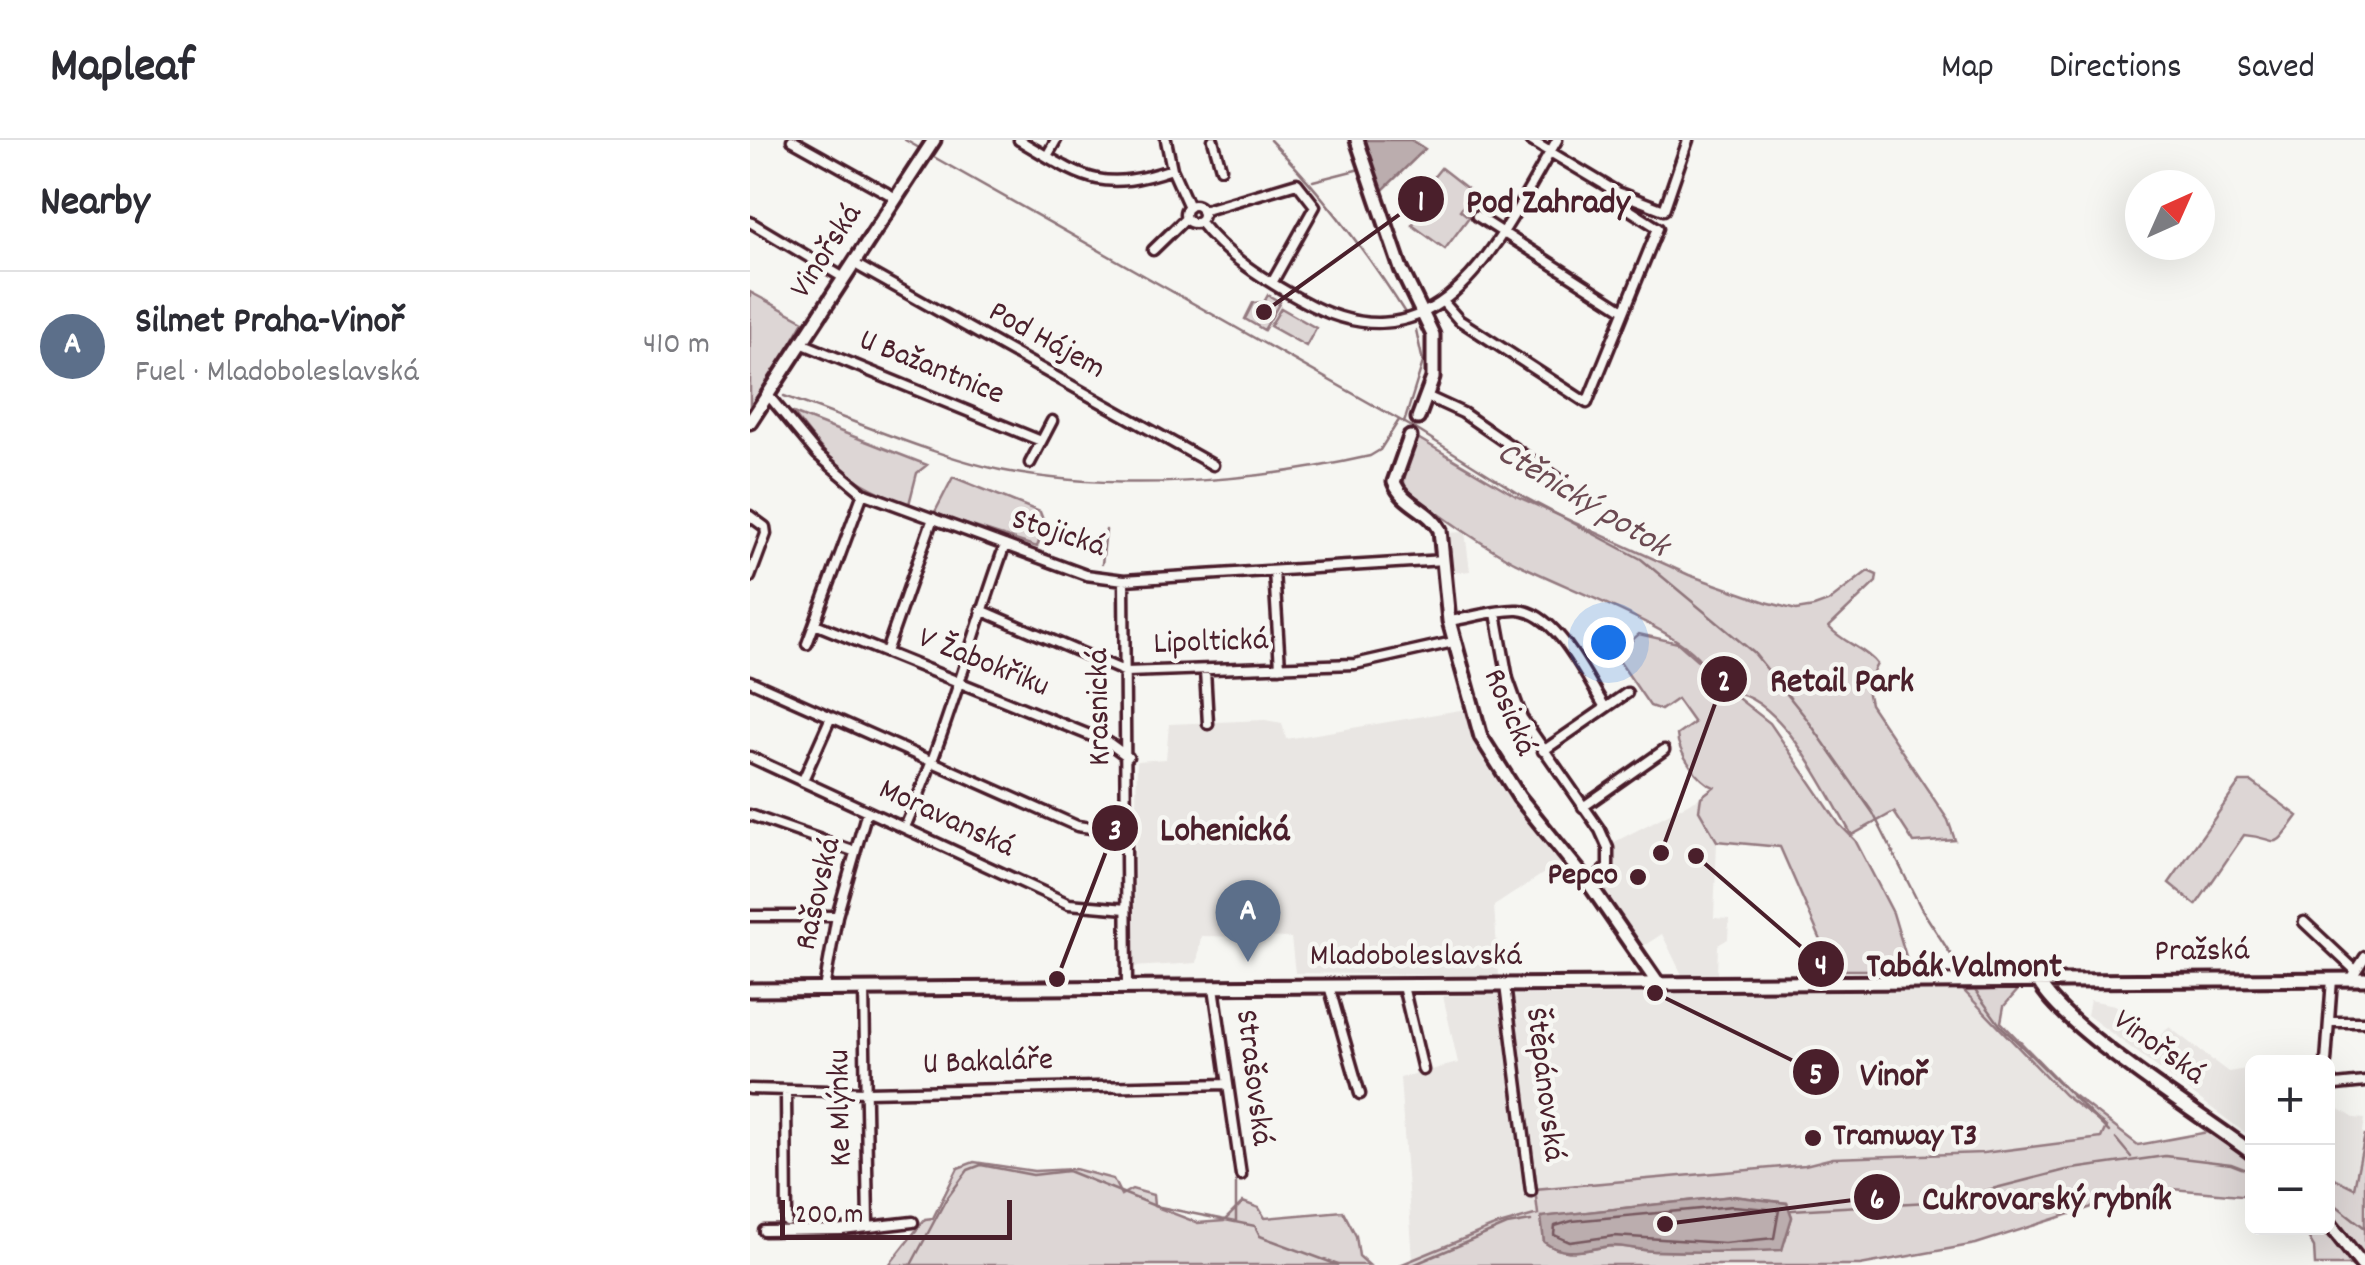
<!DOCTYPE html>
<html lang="en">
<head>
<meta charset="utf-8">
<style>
	:root { --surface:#fff; --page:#f7f7f7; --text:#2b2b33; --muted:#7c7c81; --line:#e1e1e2; --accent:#111827 }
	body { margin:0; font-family:Dekko,sans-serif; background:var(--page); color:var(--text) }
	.controls { position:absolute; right:30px; bottom:30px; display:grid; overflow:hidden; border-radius:15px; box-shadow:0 10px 40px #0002 }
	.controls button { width:90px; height:90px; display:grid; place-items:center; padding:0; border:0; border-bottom:2px solid var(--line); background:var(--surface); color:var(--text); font:50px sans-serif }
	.compass { position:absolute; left:1375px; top:30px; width:90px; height:90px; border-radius:50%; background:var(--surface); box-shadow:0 10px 40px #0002; rotate:45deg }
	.scale { position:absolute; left:30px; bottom:25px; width:232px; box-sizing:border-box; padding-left:10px; border:5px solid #4a1f2b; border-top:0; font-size:28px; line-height:35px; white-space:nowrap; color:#4a1f2b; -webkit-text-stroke:8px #f6f6f2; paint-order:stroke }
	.you { position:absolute; left:858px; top:502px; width:35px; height:35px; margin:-25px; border:8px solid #fff; border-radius:50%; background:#1a73e8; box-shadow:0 0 0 15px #1a73e833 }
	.badge { display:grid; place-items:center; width:65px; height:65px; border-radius:50%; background:var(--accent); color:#fff; font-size:32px; font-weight:700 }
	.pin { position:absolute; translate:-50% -82px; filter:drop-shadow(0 2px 5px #0008) }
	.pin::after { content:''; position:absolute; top:52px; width:35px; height:30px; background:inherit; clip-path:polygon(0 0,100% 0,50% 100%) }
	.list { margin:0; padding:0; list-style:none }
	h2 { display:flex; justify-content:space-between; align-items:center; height:130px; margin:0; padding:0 40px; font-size:42px }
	h2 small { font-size:32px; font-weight:400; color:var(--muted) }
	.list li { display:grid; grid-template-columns:65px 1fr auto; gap:30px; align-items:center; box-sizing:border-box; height:150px; padding:0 40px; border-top:2px solid var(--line) }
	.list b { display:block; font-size:38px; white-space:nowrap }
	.list p { margin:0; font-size:32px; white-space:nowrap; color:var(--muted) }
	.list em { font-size:32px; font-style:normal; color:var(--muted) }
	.map { position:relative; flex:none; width:1615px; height:1125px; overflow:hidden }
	header { display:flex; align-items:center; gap:60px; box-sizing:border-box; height:140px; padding:0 50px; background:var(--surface); border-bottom:2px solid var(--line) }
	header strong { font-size:48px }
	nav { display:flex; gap:55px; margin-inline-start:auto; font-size:35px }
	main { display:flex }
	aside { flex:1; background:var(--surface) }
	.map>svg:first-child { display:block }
</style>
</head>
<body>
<header>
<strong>Mapleaf</strong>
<nav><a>Map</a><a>Directions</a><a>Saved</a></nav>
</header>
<main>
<aside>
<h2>Nearby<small></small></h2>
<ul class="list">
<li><span class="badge" style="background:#5c6f8a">A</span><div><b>Silmet Praha-Vinoř</b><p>Fuel · Mladoboleslavská</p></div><em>410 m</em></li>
</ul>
</aside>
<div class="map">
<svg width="1615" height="1125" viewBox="0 0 1615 1125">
	<rect width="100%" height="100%" fill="#f6f6f2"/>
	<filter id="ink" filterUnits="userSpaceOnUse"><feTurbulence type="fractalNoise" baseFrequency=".01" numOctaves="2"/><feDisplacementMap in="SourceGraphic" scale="20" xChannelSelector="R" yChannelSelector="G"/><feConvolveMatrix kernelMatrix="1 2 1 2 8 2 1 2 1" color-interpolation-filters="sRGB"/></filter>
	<g filter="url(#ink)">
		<path fill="#e9e6e3" d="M715,392l5,39 -19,2 -5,-40z
			M716,569l28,66 70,85 -70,46 5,70 -204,-3 -4,-35 -90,-2 -4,27 -64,4 4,-206 29,-2 3,-35 96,-4 17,3 4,16z
			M951,657l-2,13 18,31 -3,77 15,1 -1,20 -10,6 -1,30 -34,2 -21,-43 -20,13 -46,-60 23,-16 -14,-11 -2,-12z
			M1214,851l100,104 43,32 -6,12 -118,14 -150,5 -28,7 -269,24 2,25 -6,4 -40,9 -79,33 -13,-182 58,-15 -15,-67z
			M1340,860l25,5 45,31 9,-9 59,45 24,-4v70l-165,-123z
			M1578,962l26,16 11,1 -11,69 -26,-13z"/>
		<path fill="#ddd6d5" stroke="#947a80" stroke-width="2.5" fill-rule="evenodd" d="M691,28l32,25 -13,17 9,7 -24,32 -33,-24 25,-33 -9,-8z
			M0,152l54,29 -54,94z
			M518,155l12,7 -16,28 -19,-11 8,-16 11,-1z
			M531,168l35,20 -10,18 -36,-20z
			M43,273l134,52 -10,8 -8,31c-62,-22 -77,-40 -116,-91z
			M666,297l100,59 173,79 77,27 30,8 18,-3 14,-5 40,-31 9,4 -1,7 -47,45c14,16 36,21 48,37l-11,21 4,19 78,116 7,20 -41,3 -20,-31 -42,23c-26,-43 -69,-138 -122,-143l40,31 69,101 16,16 38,73 14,47 -5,10h-68l-54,-123 -63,-6 -18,-31 2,-13 13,-10c-16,-6 -36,-35 -37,-52l17,-12 -17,-24 -16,11 -11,-4 -35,-51 24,-21 39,9 25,22c-16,-35 -155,-83 -196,-107 -35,-20 -71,-45 -103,-71v-18z
			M203,337l87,35 5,13 -8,22 -103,-33z
			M1490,642h12l46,34c-28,39 -16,22 -54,19l-48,70 -27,-22z
			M1269,849l-15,17 -3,16 67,69 70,54 70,-13 44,28v36l-80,-7 -39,5 -157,50 -116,21h-460l92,-38 46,-13 -3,-25 270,-24 28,-7 150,-5 118,-15 5,-11 -42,-32 -100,-104zM983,1056l54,7 5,14 -10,32c-42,3 -82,3 -124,2 -15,0 -32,-5 -46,-5 -25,2 -45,13 -68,-4l-2,-25z
			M1615,994v126l-37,-44v-41l26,13z
			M224,1022l60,9 41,-2 38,10 8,16 11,-6 21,6 1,11 44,17 26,-2 19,-19 16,6 6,10 78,-7 13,25 3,20 10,9h-480l36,-46 8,-1 25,-50z
			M1553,1088h24l30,37h-42l-1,-18z"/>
		<path fill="#bbadae" stroke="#8e747a" stroke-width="2.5" d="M613,0h48l14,9 -43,42z
			M983,1056l54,7 5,14 -10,33c-42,2 -82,2 -124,1 -15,0 -32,-5 -46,-5 -25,2 -45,13 -68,-4l-3,-25z"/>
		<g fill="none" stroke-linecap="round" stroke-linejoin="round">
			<path stroke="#77585f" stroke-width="2.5" d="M983,1066l46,4 -5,28 -50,5 -110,-7 -44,6 -16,-7 1,-9 17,-5z"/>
			<path stroke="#8e747a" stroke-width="2.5" d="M155,0l16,9
				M520,0c53,54 97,112 137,176
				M182,16l482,272 112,70 115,61 113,94 53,66 66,94 48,95 45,70
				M563,41l47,-12
				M34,256c66,23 150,60 216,74 116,23 256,12 370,-14l10,-6 19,-30
				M0,267l13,-18
				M654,283l19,-61 -7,-32
				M352,424l4,-34
				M1221,845l29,40 109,107
				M1366,999l15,18
				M1578,1059l37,29
				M1042,1070l153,-9 121,-31 99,-14 66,8 21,8
				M486,1081v-48
				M161,1125l34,-64 23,-31 13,-5 52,10 35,-4 87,35 100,20 5,10 78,29
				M663,1125l94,-40 24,-4"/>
			<defs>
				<path id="street" d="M42,0l104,58
					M269,0c63,37 80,54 153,29
					M416,0l6,29 17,38
					M463,0l8,28
					M780,0l87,52 47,18 24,-70
					M297,16l9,-16
					M435 74a9 9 0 1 1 18 0a9 9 0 1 1-18 0Z
					M452,71l95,-28 18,23 -43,77
					M727,76l147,94
					M449,81c27,35 64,58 102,79 140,78 197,-59 256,-160
					M0,82l94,56
					M403,110l33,-32
					M103,123l360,202
					M694,163l15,17 128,83 71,-175 -33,-21 -8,-15
					M51,203l240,98
					M18,255l49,59 46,39 223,82 38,5 320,-20
					M676,256l37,17 100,69
					M280,323l22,-42
					M0,376l15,11 1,7 -16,43
					M524,431l6,96
					M374,440l3,407
					M231,470l145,62 229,-8 98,-22
					M746,473l12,66 14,39 78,112 8,18v19l-18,18
					M699,481c21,-3 48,-12 69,-11 40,3 68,68 87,97
					M65,484l294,119 19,14
					M57,504l56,-151
					M136,512l47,-134
					M455,530l3,54
					M0,541l327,145 49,7
					M793,611l84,-58
					M0,617l319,147 57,5
					M53,640l28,-63
					M833,667l81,-57
					M0,675l103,36
					M155,687c41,-91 66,-188 100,-282
					M0,776h87
					M1554,782l50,47
					M1604,834l11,-17
					M755,845l26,206
					M579,846l31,108
					M653,846l20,84
					M464,847l27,188
					M74,849l13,-73 30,-105
					M114,849l4,236
					M1579,882h36
					M1576,922l6,-83
					M1578,939l8,6 29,-3
					M0,949l117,3 361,-8
					M36,951l1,131
					M14,1091l78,-1 71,-8"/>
				<path id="secondary" d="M607,0l44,129 32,66v43l-15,40
					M0,282l184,-282
					M660,297l-16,45c9,23 35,27 46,48l9,91 32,116 38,60 71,88 69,100
					M1289,842c27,49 162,132 213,171
					M0,850l1615,-11
					M1578,1082l34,43"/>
			</defs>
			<use href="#street" stroke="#4a1f2b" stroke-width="15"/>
			<use href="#secondary" stroke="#4a1f2b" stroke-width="19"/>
			<use href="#street" stroke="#f6f6f2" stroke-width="8"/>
			<use href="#secondary" stroke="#f6f6f2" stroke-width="11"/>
		</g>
	</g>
	<g fill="#4a1f2b" stroke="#f6f6f2" stroke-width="4">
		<circle cx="888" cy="737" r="10"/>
		<circle cx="1063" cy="998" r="10"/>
	</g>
	<g text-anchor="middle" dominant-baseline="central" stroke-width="9" stroke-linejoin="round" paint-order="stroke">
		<g font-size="32" fill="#4a1f2b" stroke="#f6f6f2">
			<text transform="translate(78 112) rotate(-57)">Vinořská</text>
			<text transform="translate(296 202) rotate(29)">Pod Hájem</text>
			<text transform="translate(181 229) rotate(22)">U Bažantnice</text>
			<text transform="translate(308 395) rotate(18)">Stojická</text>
			<text transform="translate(461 504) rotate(-2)">Lipoltická</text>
			<text transform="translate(233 524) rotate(22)">V Žabokřiku</text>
			<text transform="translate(351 567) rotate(-91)">Krasnická</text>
			<text transform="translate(758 573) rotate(67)">Rosická</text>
			<text transform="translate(196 680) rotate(25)">Moravanská</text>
			<text transform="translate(70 754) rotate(-77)">Rašovská</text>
			<text transform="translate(1452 813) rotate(-1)">Pražská</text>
			<text x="666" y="818">Mladoboleslavská</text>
			<text transform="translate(1408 909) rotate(36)">Vinořská</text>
			<text transform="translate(238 924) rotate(-2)">U Bakaláře</text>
			<text transform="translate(502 938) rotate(83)">Strašovská</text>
			<text transform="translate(793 945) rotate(83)">Štěpánovská</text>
			<text transform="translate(92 968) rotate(-91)">Ke Mlýnku</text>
		</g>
		<g font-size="32" font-weight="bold" fill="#4a1f2b" stroke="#f6f6f2" text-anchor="end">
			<text x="868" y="737">Pepco</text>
			<text x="1083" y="998" text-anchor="start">Tramway T3</text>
		</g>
		<g font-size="35" font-style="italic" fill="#6c4a52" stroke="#f6f6f2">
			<text transform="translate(832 361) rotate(31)">Ctěnický potok</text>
		</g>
	</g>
	<path fill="none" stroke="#4a1f2b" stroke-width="4" d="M514 172L671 59M911 713L974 539M307 839L365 688M946 716L1071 824M905 853L1066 932M915 1084L1127 1057"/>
	<g fill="#4a1f2b" stroke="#f6f6f2" stroke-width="4">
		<circle cx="514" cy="172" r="10"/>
		<circle cx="911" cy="713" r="10"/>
		<circle cx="307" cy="839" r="10"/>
		<circle cx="946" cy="716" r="10"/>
		<circle cx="905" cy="853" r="10"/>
		<circle cx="915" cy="1084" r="10"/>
		<circle cx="671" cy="59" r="25"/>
		<circle cx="974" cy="539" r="25"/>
		<circle cx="365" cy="688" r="25"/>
		<circle cx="1071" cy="824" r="25"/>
		<circle cx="1066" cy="932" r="25"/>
		<circle cx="1127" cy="1057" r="25"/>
	</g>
	<g font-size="30" text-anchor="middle" font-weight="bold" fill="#fff">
		<text x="671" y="70">1</text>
		<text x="974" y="550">2</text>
		<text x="365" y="699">3</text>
		<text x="1071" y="834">4</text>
		<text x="1066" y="943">5</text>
		<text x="1127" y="1068">6</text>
	</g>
	<g font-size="35" text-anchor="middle" font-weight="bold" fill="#4a1f2b" stroke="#f6f6f2" stroke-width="9" stroke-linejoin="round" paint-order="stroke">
		<text x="798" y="72">Pod Zahrady</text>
		<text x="1092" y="551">Retail Park</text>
		<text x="475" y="700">Lohenická</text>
		<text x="1214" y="836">Tabák Valmont</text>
		<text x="1144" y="945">Vinoř</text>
		<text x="1297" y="1069">Cukrovarský rybník</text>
	</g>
</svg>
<div class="controls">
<button>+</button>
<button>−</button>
</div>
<svg class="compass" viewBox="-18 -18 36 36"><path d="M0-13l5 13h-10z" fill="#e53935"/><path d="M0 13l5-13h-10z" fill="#7c7c81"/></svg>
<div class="scale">200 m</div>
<div class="you"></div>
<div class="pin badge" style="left:498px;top:822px;background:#5c6f8a">A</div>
</div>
</main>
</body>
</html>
